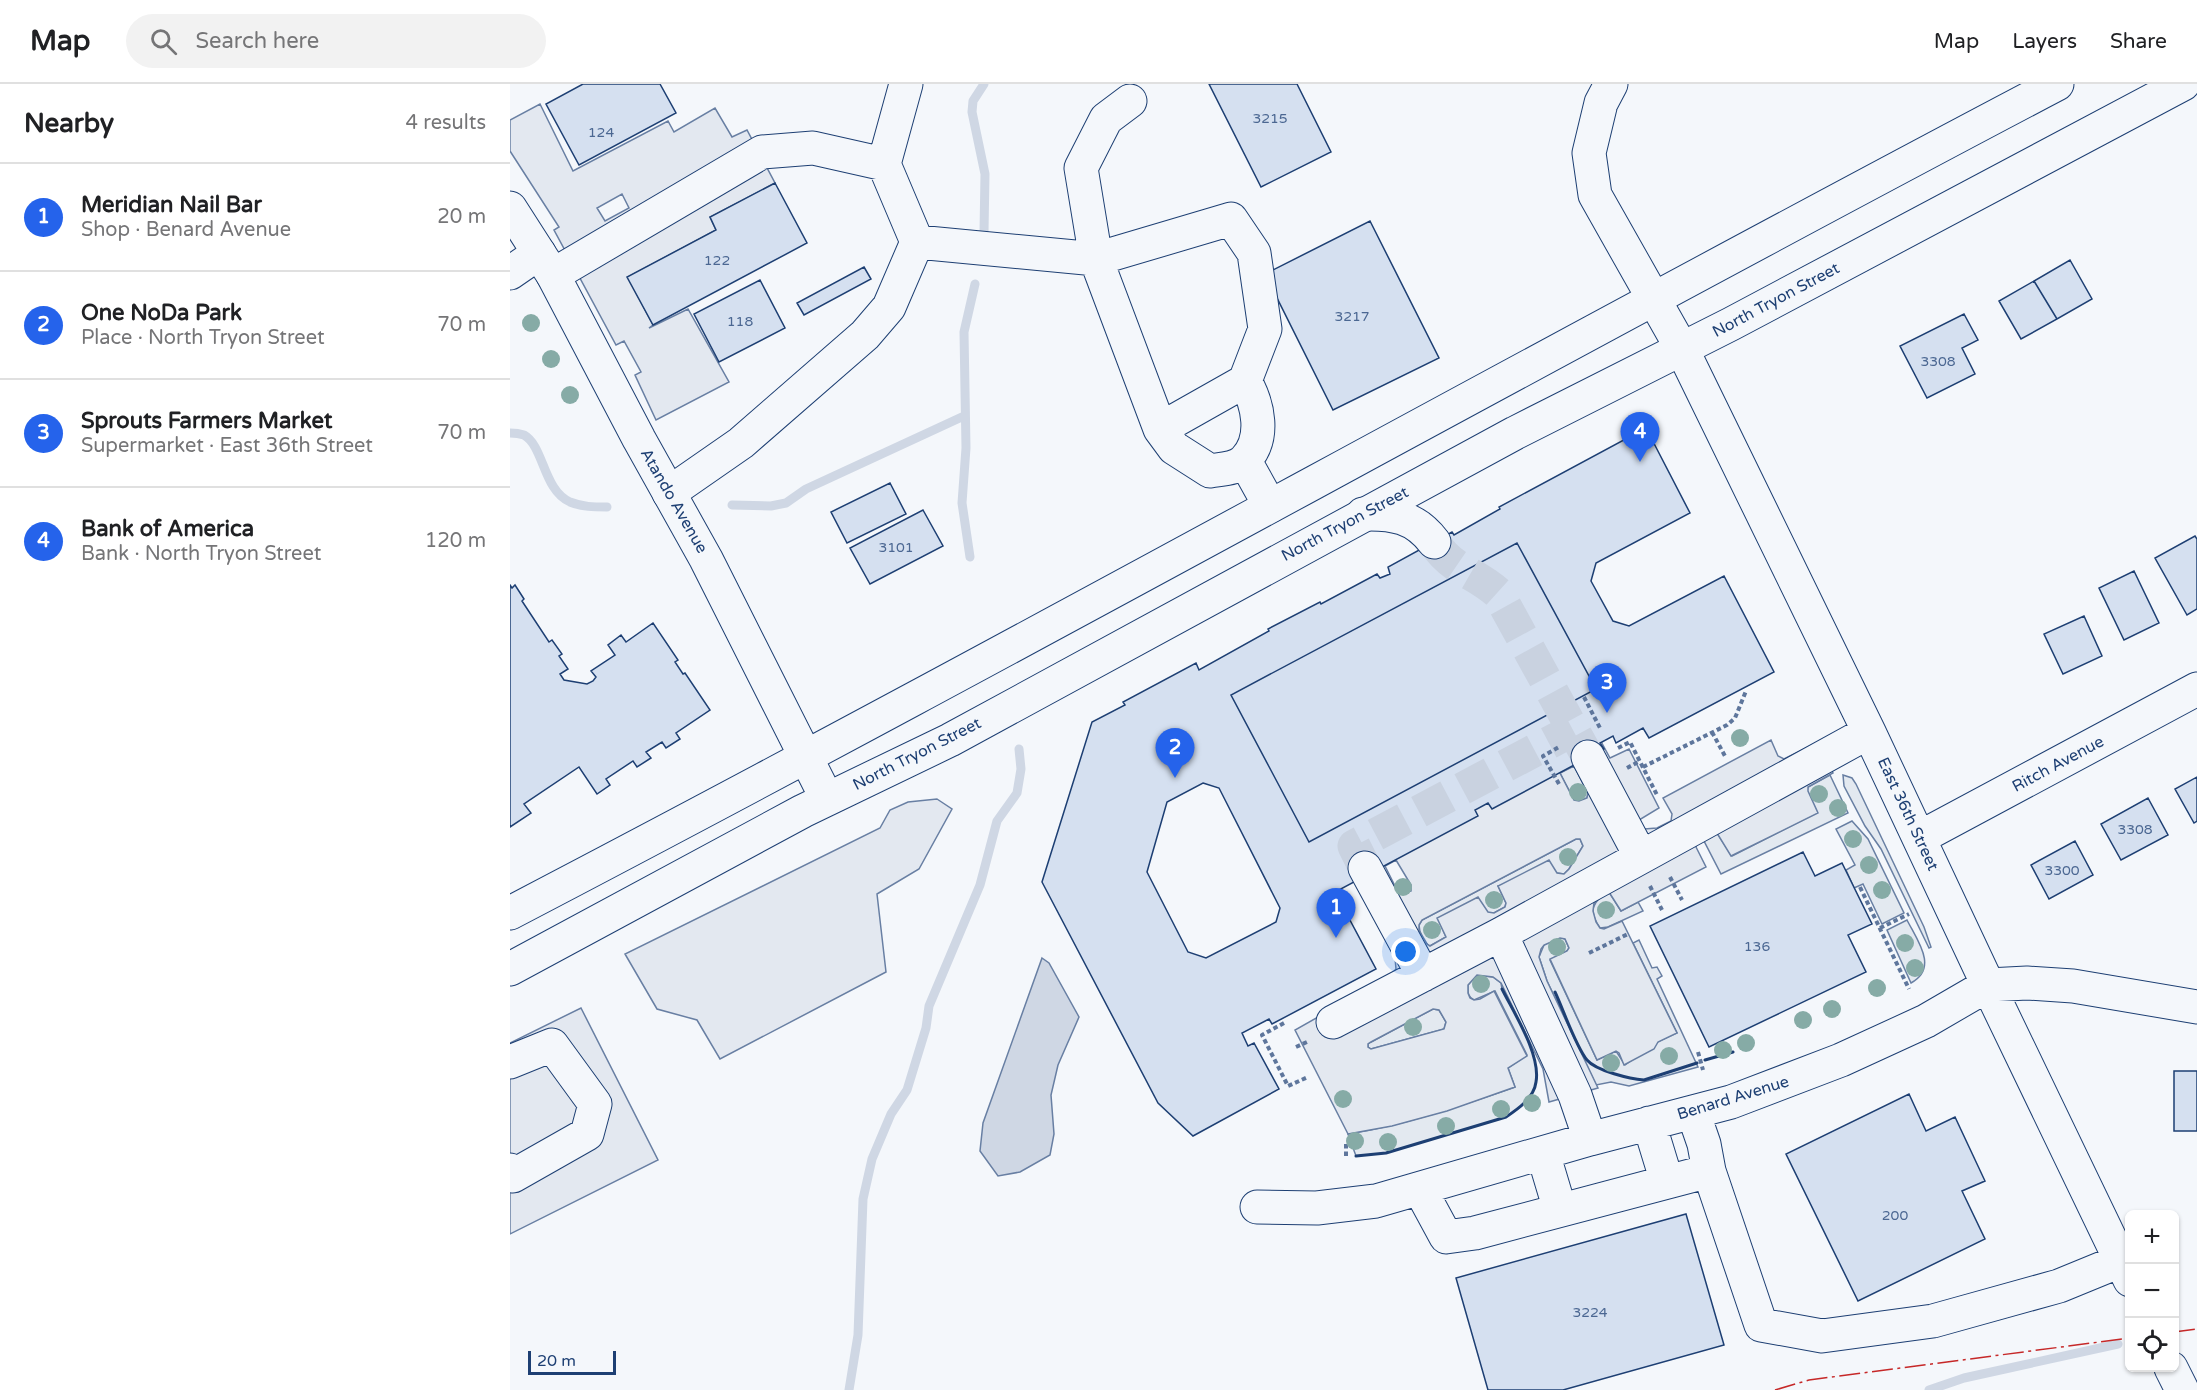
<!DOCTYPE html>
<html lang="en">
<head>
<meta charset="utf-8">
<style>
	:root { --surface:#fff; --page:#f2f2f2; --text:#202124; --muted:#757577; --line:#e0e0e0; --accent:#2563eb }
	body { margin:0; font-family:"Varela Round",sans-serif; background:var(--page); color:var(--text) }
	.controls { position:absolute; right:18px; bottom:18px; display:grid; overflow:hidden; border-radius:9px; box-shadow:0 2px 4px #0004 }
	.controls button { width:54px; height:54px; display:grid; place-items:center; padding:0; border:0; border-bottom:2px solid var(--line); background:var(--surface); color:var(--text); font:30px sans-serif }
	.scale { position:absolute; left:18px; bottom:15px; width:88px; box-sizing:border-box; padding-left:6px; border:3px solid #1d3f73; border-top:0; font-size:16px; line-height:21px; white-space:nowrap; color:#1d3f73; -webkit-text-stroke:4px #f4f7fb; paint-order:stroke }
	.you { position:absolute; left:896px; top:868px; width:21px; height:21px; margin:-15px; border:4px solid #fff; border-radius:50%; background:#1a73e8; box-shadow:0 0 0 9px #1a73e833 }
	.badge { display:grid; place-items:center; width:39px; height:39px; border-radius:50%; background:var(--accent); color:#fff; font-size:20px; font-weight:700 }
	.pin { position:absolute; translate:-50% -50px; filter:drop-shadow(0 2px 3px #0008) }
	.pin::after { content:''; position:absolute; top:32px; width:21px; height:18px; background:inherit; clip-path:polygon(0 0,100% 0,50% 100%) }
	.list { margin:0; padding:0; list-style:none }
	h2 { display:flex; justify-content:space-between; align-items:center; height:78px; margin:0; padding:0 24px; font-size:26px }
	h2 small { font-size:20px; font-weight:400; color:var(--muted) }
	.list li { display:grid; grid-template-columns:39px 1fr auto; gap:18px; align-items:center; box-sizing:border-box; height:108px; padding:0 24px; border-top:2px solid var(--line) }
	.list b { display:block; font-size:22px; white-space:nowrap }
	.list p { margin:0; font-size:20px; white-space:nowrap; color:var(--muted) }
	.list em { font-size:20px; font-style:normal; color:var(--muted) }
	.icon { flex:none; width:33px; height:33px; fill:none; stroke:currentColor; stroke-width:2; stroke-linecap:round; stroke-linejoin:round }
	.map { position:relative; flex:none; width:1687px; height:1306px; overflow:hidden }
	header { display:flex; align-items:center; gap:36px; box-sizing:border-box; height:84px; padding:0 30px; background:var(--surface); border-bottom:2px solid var(--line) }
	header strong { font-size:28px }
	nav { display:flex; gap:33px; margin-inline-start:auto; font-size:21px }
	.search { width:420px; height:54px; background:var(--page); display:flex; align-items:center; gap:15px; box-sizing:border-box; padding:0 21px; border-radius:33px; color:var(--muted); font-size:22px }
	main { display:flex }
	aside { flex:1; background:var(--surface) }
	.map>svg:first-child { display:block }
</style>
</head>
<body>
<header>
<strong>Map</strong>
<div class="search"><svg class="icon" aria-label="search" viewBox="0 0 24 24"><circle cx="10" cy="10" r="6"/><path d="M15 15l6 6"/></svg>Search here</div>
<nav><a>Map</a><a>Layers</a><a>Share</a></nav>
</header>
<main>
<aside>
<h2>Nearby<small>4 results</small></h2>
<ul class="list">
<li><span class="badge">1</span><div><b>Meridian Nail Bar</b><p>Shop · Benard Avenue</p></div><em>20 m</em></li>
<li><span class="badge">2</span><div><b>One NoDa Park</b><p>Place · North Tryon Street</p></div><em>70 m</em></li>
<li><span class="badge">3</span><div><b>Sprouts Farmers Market</b><p>Supermarket · East 36th Street</p></div><em>70 m</em></li>
<li><span class="badge">4</span><div><b>Bank of America</b><p>Bank · North Tryon Street</p></div><em>120 m</em></li>
</ul>
</aside>
<div class="map">
<svg width="1687" height="1306" viewBox="0 0 1687 1306">
	<rect width="100%" height="100%" fill="#f4f7fb"/>
	<path fill="#e3e9f0" stroke="#687fa3" stroke-width="1.5" d="M1064,681l14,28 -1,5 -8,3 -5,-1 -14,-27z
		M1320,691l18,38 -127,61 -18,-35 14,-6 15,23 85,-43 -10,-22 1,-4z
		M1333,691l9,3 4,6 68,143 7,20 -2,1 -48,-99 -16,-23 -21,-40z
		M1342,737l16,18 36,74 -22,11 -19,-40 -9,4 -8,-18 9,-5 -19,-36z
		M1066,755h4l3,7 -14,23 -5,5 -7,-1 -59,13 8,17 -1,4 -11,6 -56,5 8,19 -16,9c-6,-3 -11,-14 -11,-21l3,-5z
		M1099,808l12,19 17,-9 5,9 -35,16 -8,1c-12,-17 -8,-27 9,-36z
		M1397,836c10,20 32,48 4,63l-24,-53z
		M1050,853l5,2 4,9 -2,3 -17,9 47,100 19,-9 9,14 32,-23 20,-9 -44,-90 6,-3 13,28 5,-1 5,9 -5,3 41,88 -69,19 -18,-4 -15,3 -49,-104 -8,-24 5,-12z
		M967,891l16,2 8,6 1,6c12,24 39,66 34,93 -2,16 -18,27 -30,35l-120,36 -30,3 -8,-22c58,-9 112,-28 167,-47l-7,-19 19,-13 -32,-64 -21,9c-7,-4 -6,-8 -6,-15z
		M923,925l6,1 7,12 -2,7 -73,20 -3,-2v-3l3,-2z"/>
	<path fill="#e3e8f0" stroke="#687fa3" stroke-width="1.5" fill-rule="evenodd" d="M30,20l33,67 95,-50 6,11 41,-24 17,29 15,-7 28,53 -65,34 6,13 -88,47 25,48 -4,3 39,-19 41,73 -73,38 -21,-45 6,-3 -17,-31 -8,4 -62,-115 5,-3 -49,-76v-31zM112,110l7,14 -24,13 -8,-13z
		M1068,615l32,59 19,-9 30,59 -20,12 5,9 13,-1 14,-7 1,-7 -9,-16 108,-58 7,16 6,3 34,-17 15,31 -25,14v4l10,22 -87,43 -14,-23 -20,11 -1,3 10,20 -85,44 -12,-19 -11,6 -4,5 -1,8 3,11 4,6 4,1 18,-8 55,112 -19,9 -4,7 -30,16 -5,-12 -3,-2 -19,9 -47,-101 17,-8 2,-3 -4,-9 -5,-1 -16,7 -3,4 -2,8 8,24 51,107 -49,14 -6,-33 -42,-86 -8,-6 -16,-2 -9,10v8l2,5 4,2 6,-1 14,-8 33,65 -19,12 7,19 -68,24 -55,15 -44,8 -53,-104 94,-53 7,-8 -1,-11 -66,-127zM1064,682l14,27 -1,5 -8,3 -5,-1 -14,-27zM1066,755h4l3,7 -14,23 -5,5 -7,-1 -8,-13 -51,26 8,17 -1,4 -11,6 -6,-1 -10,-15 -41,21 9,19 -16,9 -3,-2 -8,-14v-5l3,-5zM886,776l15,25v6l-8,3 -5,-2 -13,-26zM923,925l6,1 7,12 -2,7 -73,20 -3,-2v-3l3,-2z
		M427,715l15,10 -33,60 -42,25 9,78 -166,87 -23,-39 -40,-11 -32,-55 255,-126 10,-18 18,-8z
		M71,924l77,152 -148,74v-191z"/>
	<path fill="#cfd7e4" stroke="#687fa3" stroke-width="1.5" d="M532,874l7,5 30,54 -21,48 -7,30 3,39 -4,21 -30,17 -22,4 -18,-25 3,-28z"/>
	<g fill="none" stroke-linecap="round" stroke-linejoin="round">
		<path stroke="#cfd7e4" stroke-width="9" d="M474,0l-11,17 -1,11 13,62 -1,58
			M0,349c4,0 11,1 14,2 20,11 19,55 46,67 12,5 24,5 37,5
			M222,421l39,1 15,-3 20,-14 158,-73
			M460,473l-8,-54 4,-55 -2,-116 11,-48
			M339,1306l9,-55 5,-136 9,-40 19,-45 16,-24 19,-62 3,-22 51,-121 17,-64 20,-28 4,-24 -2,-20
			M1419,1306l35,-12 154,-34"/>
	</g>
	<path fill="#d5e0f0" stroke="#1d3f73" stroke-width="1.5" fill-rule="evenodd" d="M73,0h77l16,29 -97,52 -33,-61z
		M699,0h88l34,68 -70,35z
		M265,99l32,60 -154,82 -26,-48 89,-47 -6,-13z
		M860,137l69,137 -106,52 -68,-136z
		M1560,176l22,39 -35,20 -23,-38z
		M354,183l7,12 -67,36 -7,-12z
		M250,196l25,48 -66,34 -25,-48z
		M1524,197l23,38 -36,20 -22,-38z
		M1454,230l14,26 -16,8 13,26 -48,24 -27,-52z
		M1136,344l44,85 -94,50 -5,18 22,40 16,5 95,-50 50,96 -125,66 -6,-10 -27,15 -3,-7 -13,7 4,6 -112,60 -4,-6 -13,7 3,6 -143,76 41,77 -104,55 -3,-5 -27,14 6,13 6,-3 25,46 -86,47 -35,-33 -116,-221 50,-160 33,-17 -2,-3 73,-39 3,7 70,-39 -1,-2 52,-27 1,2 56,-30 3,4 10,-4 -2,-7 64,-35 2,3 46,-26 -1,-2zM1007,459l79,146 -287,153 -78,-147zM693,699l16,5 61,120 -4,14 -70,36 -18,-6 -41,-80 20,-70z
		M380,399l16,31 -59,29 -16,-31z
		M413,426l20,36 -73,38 -20,-36z
		M1685,452l2,3v70l-10,6 -32,-57z
		M1007,459l79,146 -287,153 -78,-147z
		M1624,487l25,52 -35,17 -25,-52z
		M0,501l2,3 3,-3 9,14 -2,2 27,41 3,-2 10,14 -3,2 9,13 -8,5 4,6 23,4 6,-3 3,-4 -5,-6 24,-16 -7,-10 13,-10 5,7 27,-19 25,37 -3,2 8,12 2,-1 25,37 -34,23 4,6 -14,9 -4,-6 -16,10 5,6 -14,9 -4,-6 -27,18 4,6 -13,9 -18,-27 -55,37 7,9 -21,14z
		M1574,532l18,40 -39,18 -19,-40z
		M1687,693v44l-3,2 -19,-34z
		M1638,714l20,37 -47,25 -20,-36z
		M1565,757l18,34 -44,24 -18,-34z
		M1293,768l12,24 27,-13 30,61 -24,11 18,37 -157,75 -59,-121z
		M1664,987h23v60h-23z
		M1399,1010l17,37 29,-14 30,64 -23,10 23,48 -127,62 -72,-147z
		M1176,1130l38,131 -161,45h-75l-32,-112z"/>
	<g fill="none" stroke-linecap="round" stroke-linejoin="round">
		<path stroke="#c9d2e0" stroke-width="33" stroke-dasharray="33 16" stroke-linecap="butt" d="M924,458c17,28 41,30 64,51l86,157
			M855,784l-11,-22 219,-116"/>
		<defs>
			<path id="minor" d="M396,0l-22,80 33,78
				M1101,0l-10,19 -12,50 6,42 87,154 187,383 119,253 142,295
				M620,17l-24,18 -25,49 15,91 135,-40 23,34 11,76 -20,52
				M0,189l29,-20
				M43,191l209,-123 51,-4 71,16
				M735,377l25,45
				M159,409l72,-50 124,-108 24,-28 28,-65 179,17 64,170 14,19 36,23c11,-2 27,-2 35,-11 21,-22 13,-56 0,-79l-85,48
				M853,430c30,-1 52,3 71,28
				M1078,673l53,100
				M1409,754l278,-149
				M855,784l58,107
				M991,850l74,161 15,44
				M823,938l168,-88 368,-202
				M0,978l42,-17 43,59 -8,30 -74,42 -3,-6
				M1183,1028l11,32 5,27
				M1139,1039l18,59
				M1033,1069l17,57
				M910,1105l26,48 29,-4 234,-62 52,154 61,11 111,-15 126,-35 61,-25
				M747,1123l60,1 59,-7 214,-62 141,-37 110,-42 85,-39 62,-36 39,-2 46,3 124,21
				M1661,1284l11,22"/>
			<path id="major" d="M0,124l43,67 86,164 67,120 121,240
				M0,829c519,-271 1029,-557 1547,-829
				M0,885l293,-158 147,-71 565,-307 216,-109 452,-240"/>
		</defs>
		<use href="#minor" stroke="#1d3f73" stroke-width="35"/>
		<use href="#major" stroke="#1d3f73" stroke-width="35"/>
		<path stroke="#5e769c" stroke-width="4" stroke-dasharray="4.5 3" stroke-linecap="butt" d="M1074,613l16,31
			M1202,648l14,26
			M1108,664l12,-6 27,53
			M1133,683l84,-42 8,-7 11,-27
			M1117,684l13,-7
			M1049,700l-16,-28 16,-9
			M1160,793l12,23
			M1140,802l12,24
			M1350,803l49,102
			M1370,844l29,-14
			M1079,869l39,-19
			M774,939l-22,12 26,51 20,-9
			M786,963l13,-6
			M1188,968l5,18
			M836,1072v-13"/>
		<use href="#minor" stroke="#f4f7fb" stroke-width="33"/>
		<use href="#major" stroke="#f4f7fb" stroke-width="33"/>
		<path stroke="#1d3f73" stroke-width="3" d="M1045,908c8,17 21,55 32,68 9,11 44,19 57,20l53,-17
			M1195,976l28,-8
			M846,1072l30,-3 120,-36c12,-8 28,-19 30,-35 5,-27 -22,-69 -34,-93"/>
		<path stroke="#c62828" stroke-width="1.5" stroke-dasharray="21 4.5 3 4.5" stroke-linecap="butt" d="M1664,1248l23,-3
			M1265,1306l34,-10 321,-42"/>
	</g>
	<g fill="#86aba6">
		<circle cx="21" cy="239" r="9"/>
		<circle cx="41" cy="275" r="9"/>
		<circle cx="60" cy="311" r="9"/>
		<circle cx="1230" cy="654" r="9"/>
		<circle cx="1068" cy="708" r="9"/>
		<circle cx="1309" cy="710" r="9"/>
		<circle cx="1328" cy="724" r="9"/>
		<circle cx="1343" cy="755" r="9"/>
		<circle cx="1058" cy="773" r="9"/>
		<circle cx="1359" cy="781" r="9"/>
		<circle cx="893" cy="803" r="9"/>
		<circle cx="1372" cy="806" r="9"/>
		<circle cx="984" cy="816" r="9"/>
		<circle cx="1096" cy="826" r="9"/>
		<circle cx="922" cy="846" r="9"/>
		<circle cx="1395" cy="859" r="9"/>
		<circle cx="1047" cy="863" r="9"/>
		<circle cx="1405" cy="884" r="9"/>
		<circle cx="971" cy="900" r="9"/>
		<circle cx="1367" cy="904" r="9"/>
		<circle cx="1322" cy="925" r="9"/>
		<circle cx="1293" cy="936" r="9"/>
		<circle cx="903" cy="943" r="9"/>
		<circle cx="1236" cy="959" r="9"/>
		<circle cx="1213" cy="966" r="9"/>
		<circle cx="1159" cy="972" r="9"/>
		<circle cx="1101" cy="979" r="9"/>
		<circle cx="833" cy="1015" r="9"/>
		<circle cx="1022" cy="1019" r="9"/>
		<circle cx="991" cy="1025" r="9"/>
		<circle cx="936" cy="1042" r="9"/>
		<circle cx="845" cy="1057" r="9"/>
		<circle cx="878" cy="1058" r="9"/>
	</g>
	<g text-anchor="middle" dominant-baseline="central" stroke-width="4.5" stroke-linejoin="round" paint-order="stroke">
		<g font-size="14" fill="#4b6792">
			<text x="760" y="34">3215</text>
			<text x="91" y="48">124</text>
			<text x="207" y="176">122</text>
			<text x="842" y="232">3217</text>
			<text x="230" y="237">118</text>
			<text x="1428" y="277">3308</text>
			<text x="386" y="463">3101</text>
			<text x="1625" y="745">3308</text>
			<text x="1552" y="786">3300</text>
			<text x="1247" y="862">136</text>
			<text x="1385" y="1131">200</text>
			<text x="1080" y="1228">3224</text>
		</g>
		<g font-size="16" fill="#1d3f73" stroke="#f4f7fb">
			<text transform="translate(1266 216) rotate(-28)">North Tryon Street</text>
			<text transform="translate(164 417) rotate(60)">Atando Avenue</text>
			<text transform="translate(835 440) rotate(-28)">North Tryon Street</text>
			<text transform="translate(407 670) rotate(-27)">North Tryon Street</text>
			<text transform="translate(1548 680) rotate(-28)">Ritch Avenue</text>
			<text transform="translate(1398 730) rotate(65)">East 36th Street</text>
			<text transform="translate(1223 1014) rotate(-17)">Benard Avenue</text>
		</g>
	</g>
</svg>
<div class="controls">
<button>+</button>
<button>−</button>
<button><svg class="icon" aria-label="locate" viewBox="0 0 24 24"><circle cx="12" cy="12" r="6"/><path d="M12 2v4M12 18v4M2 12h4M18 12h4"/></svg></button>
</div>
<div class="scale">20 m</div>
<div class="you"></div>
<div class="pin badge" style="left:826px;top:854px">1</div>
<div class="pin badge" style="left:665px;top:694px">2</div>
<div class="pin badge" style="left:1097px;top:629px">3</div>
<div class="pin badge" style="left:1130px;top:378px">4</div>
</div>
</main>
</body>
</html>
